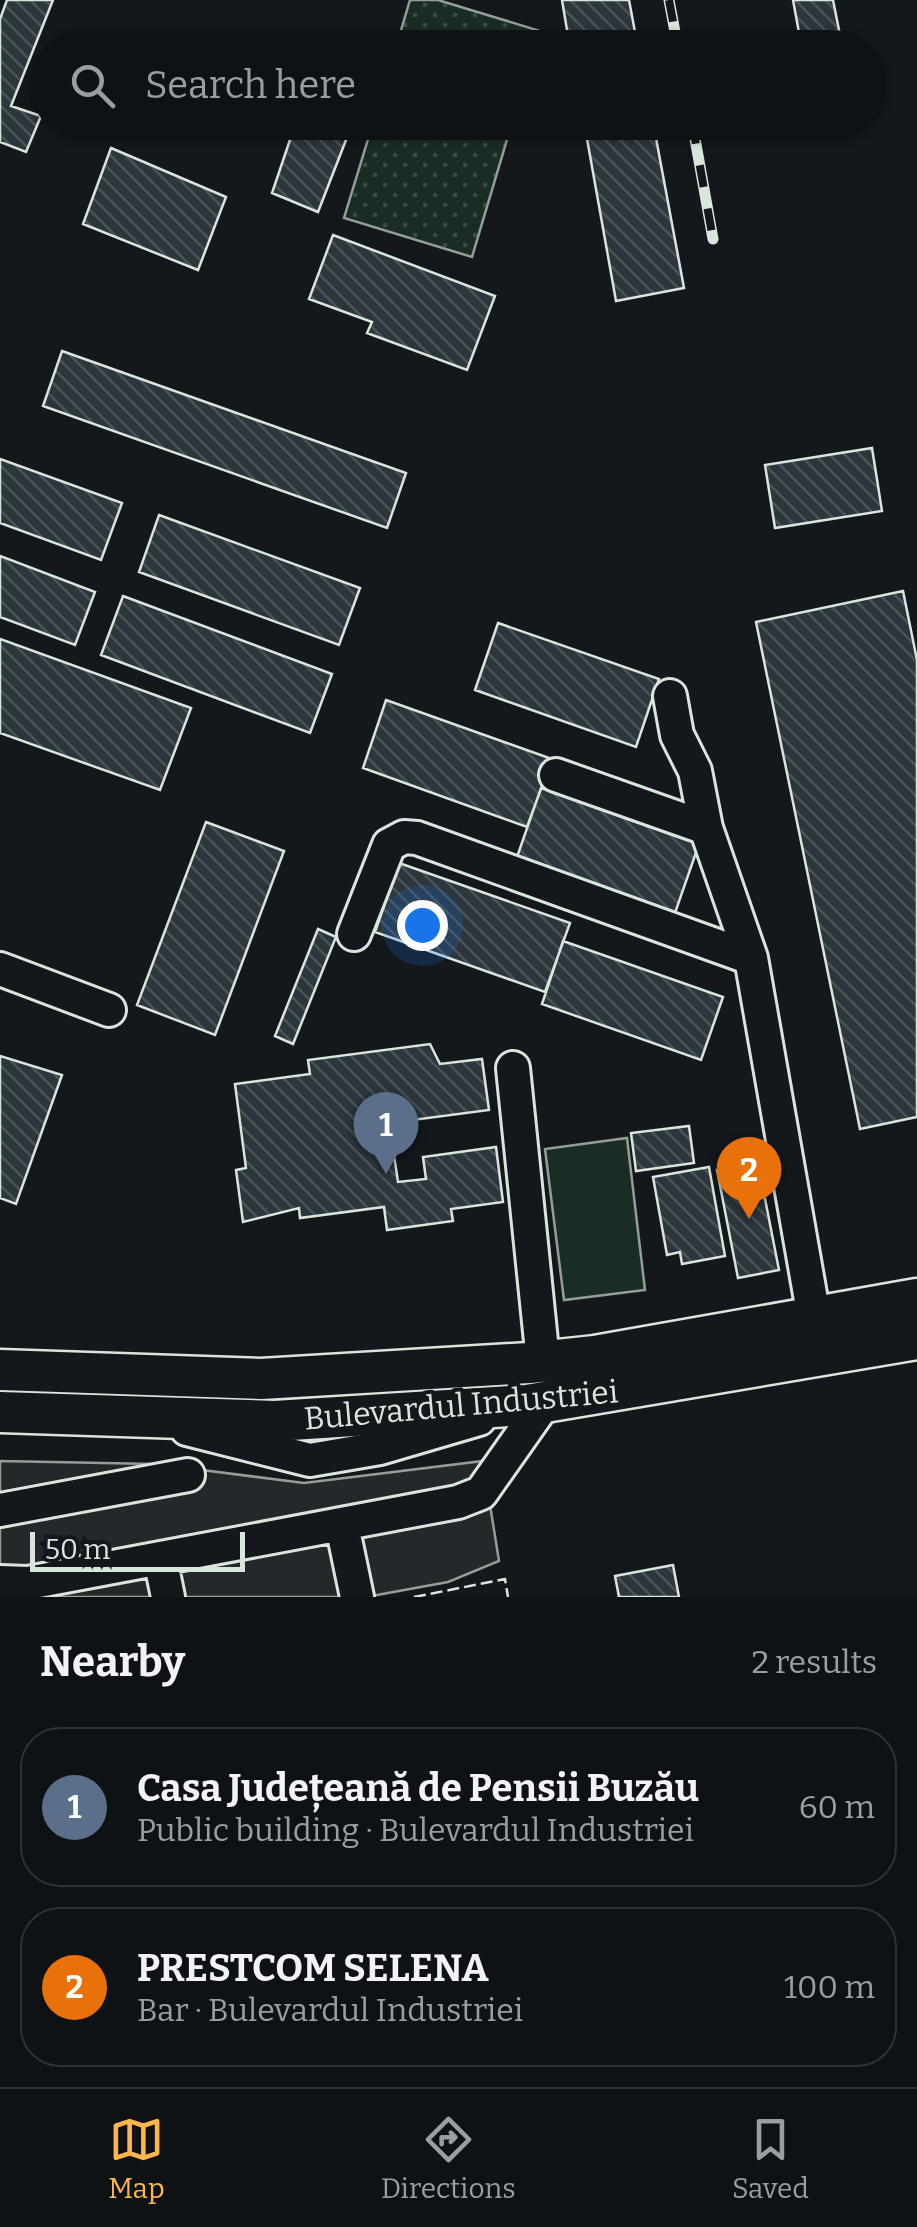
<!DOCTYPE html>
<html lang="en">
<head>
<meta charset="utf-8">
<style>
	:root { --surface:#0f1215; --page:#181b1e; --text:#f1f3f6; --muted:#9b9ea0; --line:#2f3234; --accent:#ffb74d }
	body { margin:0; font-family:Bitter,serif; background:var(--page); color:var(--text) }
	.scale { position:absolute; left:30px; bottom:25px; width:215px; box-sizing:border-box; padding-left:10px; border:5px solid #d8e6dc; border-top:0; font-size:28px; line-height:35px; white-space:nowrap; color:#d8e6dc; -webkit-text-stroke:8px #14181c; paint-order:stroke }
	.you { position:absolute; left:422px; top:925px; width:35px; height:35px; margin:-25px; border:8px solid #fff; border-radius:50%; background:#1a73e8; box-shadow:0 0 0 15px #1a73e833 }
	.badge { display:grid; place-items:center; width:65px; height:65px; border-radius:50%; background:var(--accent); color:#fff; font-size:32px; font-weight:700 }
	.pin { position:absolute; translate:-50% -82px; filter:drop-shadow(0 2px 5px #0008) }
	.pin::after { content:''; position:absolute; top:52px; width:35px; height:30px; background:inherit; clip-path:polygon(0 0,100% 0,50% 100%) }
	.list { margin:0; padding:0; list-style:none }
	h2 { display:flex; justify-content:space-between; align-items:center; height:130px; margin:0; padding:0 40px; font-size:42px }
	h2 small { font-size:32px; font-weight:400; color:var(--muted) }
	.list li { display:grid; grid-template-columns:65px 1fr auto; gap:30px; align-items:center; box-sizing:border-box; height:160px; margin:0 20px 20px; padding:0 20px; border:2px solid var(--line); border-radius:40px }
	.list b { display:block; font-size:38px; white-space:nowrap }
	.list p { margin:0; font-size:32px; white-space:nowrap; color:var(--muted) }
	.list em { font-size:32px; font-style:normal; color:var(--muted) }
	.icon { flex:none; width:55px; height:55px; fill:none; stroke:currentColor; stroke-width:2; stroke-linecap:round; stroke-linejoin:round }
	.map { position:relative; flex:none; width:917px; height:1597px; overflow:hidden }
	.search { position:absolute; background:var(--surface); box-shadow:0 2px 8px #0004; left:30px; right:30px; top:30px; height:110px; display:flex; align-items:center; gap:25px; box-sizing:border-box; padding:0 35px; border-radius:55px; color:var(--muted); font-size:38px }
	.sheet { height:490px; background:var(--surface) }
	nav { display:flex; justify-content:space-around; align-items:center; box-sizing:border-box; height:140px; border-top:2px solid var(--line); background:var(--surface); font-size:28px; color:var(--muted) }
	nav a { display:grid; justify-items:center; gap:5px }
	nav .on { color:var(--accent) }
	.map>svg:first-child { display:block }
</style>
</head>
<body>
<div class="map">
<svg width="917" height="1597" viewBox="0 0 917 1597">
	<defs>
		<pattern id="grass-dots" width="8" height="8" patternUnits="userSpaceOnUse" patternTransform="scale(2.5)"><rect width="8" height="8" fill="#1a2d24"/><path d="M2 2h.1M6 6h.1" fill="none" stroke="#3b4b43" stroke-width="1.8" stroke-linecap="round"/></pattern>
		<pattern id="building-back-hatch" width="6" height="6" patternUnits="userSpaceOnUse" patternTransform="scale(2.5)"><rect width="6" height="6" fill="#2c363c"/><path d="M-1 5l2 2M0 0l6 6M5-1l2 2" fill="none" stroke="#4a5358"/></pattern>
	</defs>
	<rect width="100%" height="100%" fill="#14181c"/>
	<path fill="url(#grass-dots)" stroke="#939e99" stroke-width="2.5" d="M410,0h28l102,31 -5,16h-139z
		M373,123h139l-40,134 -128,-39z"/>
	<path fill="#1a2d24" stroke="#939e99" stroke-width="2.5" d="M627,1138l18,152 -81,10 -19,-151z"/>
	<path fill="#24282b" stroke="#939e99" stroke-width="2.5" d="M0,1461l155,3 149,19 179,-22 16,100 -51,21 -82,15h-366z"/>
	<path fill="url(#building-back-hatch)" stroke="#d8e6dc" stroke-width="2.5" d="M7,0h46l-42,106 30,10 -15,36 -26,-10v-123z
		M562,0h67l9,48h-68z
		M793,0h40l6,30 -39,8z
		M343,36l26,8 -1,4h-29z
		M296,122h57l-35,90 -46,-19z
		M584,122h69l31,166 -68,13z
		M111,148l115,49 -28,73 -115,-46z
		M333,235l162,61 -28,74 -100,-37 5,-11 -63,-23z
		M62,351l344,122 -19,55 -344,-122z
		M872,448l10,63 -107,17 -10,-63z
		M0,459l122,44 -21,57 -101,-37z
		M159,515l201,73 -21,57 -200,-73z
		M0,556l95,36 -20,53 -75,-28z
		M903,591l14,69v457l-57,12 -104,-507z
		M123,596l209,78 -22,59 -209,-78z
		M498,623l161,56 -23,68 -161,-57z
		M0,639l191,69 -31,82 -160,-57z
		M386,700l166,59 -25,68 -164,-59z
		M541,788l158,56 -24,69 -158,-56z
		M206,822l78,29 -69,184 -78,-30z
		M399,863l171,60 -25,69 -170,-60z
		M318,929l18,8 -43,107 -18,-8z
		M563,941l160,56 -22,63 -159,-56z
		M430,1044l10,20 42,-5 7,51 -92,12 3,17 -8,3 6,40 28,-3 -3,-22 73,-10 7,55 -52,7 2,12 -66,9 -3,-23 -84,11 -1,-10 -56,14 -7,-52 10,-2 -11,-84 75,-10 -2,-14z
		M0,1056l62,19 -46,129 -16,-6z
		M689,1126l5,37 -58,8 -5,-38z
		M758,1163l21,107 -41,8 -21,-108z
		M709,1167l16,89 -43,8 -2,-12 -13,3 -14,-78z
		M673,1565l6,32h-60l-4,-21z"/>
	<g fill="none" stroke-linecap="round" stroke-linejoin="round">
		<defs>
			<path id="minor" d="M670,696l7,39 18,36 11,57 45,130 63,359
				M556,775l150,53
				M354,934l35,-89 15,-8 13,1 334,120
				M0,969l109,41
				M513,1068l30,293
				M187,1429l123,31 70,-12 99,-29
				M0,1510l188,-35
				M342,1525l15,72
				M160,1558l8,39
				M0,1582l28,1 430,-81 23,-9 64,-91"/>
			<path id="major" d="M0,1370l261,9 268,-16 66,-7 322,-57
				M0,1412l275,9 252,-16 390,-66"/>
		</defs>
		<use href="#minor" stroke="#d8e6dc" stroke-width="38"/>
		<use href="#major" stroke="#d8e6dc" stroke-width="45"/>
		<use href="#minor" stroke="#14181c" stroke-width="32"/>
		<use href="#major" stroke="#14181c" stroke-width="40"/>
		<defs>
			<path id="rail" d="M669,0l9,48
				M692,122l21,117"/>
		</defs>
		<use href="#rail" stroke="#d8e6dc" stroke-width="11"/>
		<use href="#rail" stroke="#14181c" stroke-width="8" stroke-dasharray="22" stroke-linecap="butt"/>
		<path stroke="#d8e6dc" stroke-width="2.5" stroke-dasharray="12 5" stroke-linecap="butt" d="M414,1597l91,-18 3,18"/>
	</g>
	<g text-anchor="middle" dominant-baseline="central" stroke-width="8" stroke-linejoin="round" paint-order="stroke">
		<g font-size="32" fill="#d8e6dc" stroke="#14181c">
			<text transform="translate(461 1405) rotate(-5)">Bulevardul Industriei</text>
		</g>
	</g>
</svg>
<div class="scale">50 m</div>
<div class="you"></div>
<div class="pin badge" style="left:386px;top:1174px;background:#5c6f8a">1</div>
<div class="pin badge" style="left:749px;top:1219px;background:#e8710a">2</div>
<div class="search"><svg class="icon" aria-label="search" viewBox="0 0 24 24"><circle cx="10" cy="10" r="6"/><path d="M15 15l6 6"/></svg>Search here</div>
</div>
<section class="sheet">
<h2>Nearby<small>2 results</small></h2>
<ul class="list">
<li><span class="badge" style="background:#5c6f8a">1</span><div><b>Casa Județeană de Pensii Buzău</b><p>Public building · Bulevardul Industriei</p></div><em>60 m</em></li>
<li><span class="badge" style="background:#e8710a">2</span><div><b>PRESTCOM SELENA</b><p>Bar · Bulevardul Industriei</p></div><em>100 m</em></li>
</ul>
</section>
<nav>
<a class="on"><svg class="icon" aria-label="map" viewBox="0 0 24 24"><path d="M3 6l6-2 6 2 6-2v14l-6 2-6-2-6 2zM9 4v14M15 6v14"/></svg>Map</a>
<a><svg class="icon" aria-label="directions" viewBox="0 0 24 24"><path d="M12 3l9 9-9 9-9-9zM9 14v-3h6M13 9l2 2-2 2"/></svg>Directions</a>
<a><svg class="icon" aria-label="saved" viewBox="0 0 24 24"><path d="M7 4h10v16l-5-4-5 4z"/></svg>Saved</a>
</nav>
</body>
</html>
